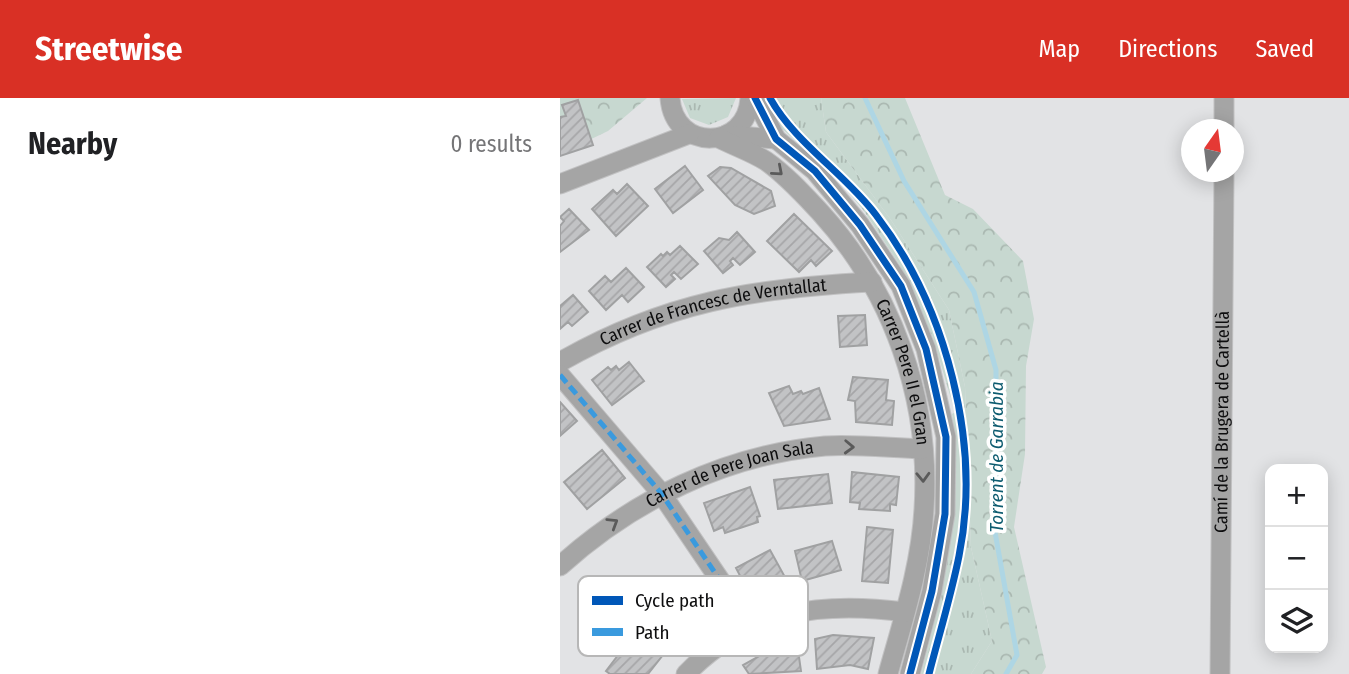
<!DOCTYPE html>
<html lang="en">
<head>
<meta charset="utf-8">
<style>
	:root { --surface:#fff; --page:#f6f6f6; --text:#202124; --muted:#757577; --line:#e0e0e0; --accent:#d93025 }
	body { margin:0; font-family:"Fira Sans Condensed",sans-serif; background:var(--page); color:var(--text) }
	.controls { position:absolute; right:21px; bottom:21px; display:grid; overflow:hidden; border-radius:14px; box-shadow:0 4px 18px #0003 }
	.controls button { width:63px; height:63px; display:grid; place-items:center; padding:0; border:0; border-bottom:2px solid var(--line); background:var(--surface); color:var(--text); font:35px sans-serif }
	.compass { position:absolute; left:621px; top:21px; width:63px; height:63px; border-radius:50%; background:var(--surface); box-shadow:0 4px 18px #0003; rotate:14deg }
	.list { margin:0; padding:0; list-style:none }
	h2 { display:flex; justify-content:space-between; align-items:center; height:91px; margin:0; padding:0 28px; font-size:30px }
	h2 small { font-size:23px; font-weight:400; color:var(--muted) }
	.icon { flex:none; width:38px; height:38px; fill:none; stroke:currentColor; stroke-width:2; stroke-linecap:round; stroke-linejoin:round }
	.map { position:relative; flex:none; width:789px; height:576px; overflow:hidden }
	header { display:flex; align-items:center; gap:42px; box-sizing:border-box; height:98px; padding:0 35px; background:var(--accent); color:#fff }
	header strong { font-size:33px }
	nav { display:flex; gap:38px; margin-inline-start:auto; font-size:24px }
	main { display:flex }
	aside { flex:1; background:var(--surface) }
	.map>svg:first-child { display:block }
</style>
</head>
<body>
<header>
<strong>Streetwise</strong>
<nav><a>Map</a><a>Directions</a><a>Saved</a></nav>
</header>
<main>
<aside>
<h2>Nearby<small>0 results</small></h2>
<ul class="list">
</ul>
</aside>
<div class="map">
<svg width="789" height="576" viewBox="0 0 789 576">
	<defs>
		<pattern id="grass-tufts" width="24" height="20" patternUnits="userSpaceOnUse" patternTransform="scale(1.75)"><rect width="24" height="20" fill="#c7d8d0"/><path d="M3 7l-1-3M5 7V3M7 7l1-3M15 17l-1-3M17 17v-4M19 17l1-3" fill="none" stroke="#aab8b1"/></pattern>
		<pattern id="forest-crowns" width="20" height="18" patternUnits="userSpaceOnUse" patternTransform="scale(1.75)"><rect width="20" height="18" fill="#c7d8d0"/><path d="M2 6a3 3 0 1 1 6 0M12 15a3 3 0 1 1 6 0" fill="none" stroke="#aab8b1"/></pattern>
		<pattern id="building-hatch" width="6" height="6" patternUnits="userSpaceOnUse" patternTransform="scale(1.75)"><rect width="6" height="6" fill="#c2c3c5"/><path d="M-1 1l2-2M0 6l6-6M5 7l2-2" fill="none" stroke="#a6a6a8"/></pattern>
	</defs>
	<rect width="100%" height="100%" fill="#e2e3e5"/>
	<path fill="url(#grass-tufts)" d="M176,0l-8,19 -19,8 -19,-7 -8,-19z
		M202,0h59l5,34 65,88 58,90 16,77 6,160 21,94 -21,33h-50c19,-71 36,-138 34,-212 -1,-16 0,-33 -3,-48l3,-2 -22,-74 -34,-74 -35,-53 -24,-29 -63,-58z"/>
	<path fill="url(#forest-crowns)" d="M0,0h87l-39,33 -48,23z
		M261,0h84l40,97 28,14 50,52 11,58 -8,47 -1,88 -11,73 32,140 -4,7h-71l21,-33 -21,-94 -6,-160 -16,-77 -58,-90 -65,-88z"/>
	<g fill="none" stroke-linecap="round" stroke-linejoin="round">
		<path stroke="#aed6e4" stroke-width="5" d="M305,0l39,83 70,111 22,78 -1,162 22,123 -11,19"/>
	</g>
	<path fill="url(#building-hatch)" stroke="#a0a1a2" stroke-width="2" d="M18,2l15,45 -33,11v-39l6,-1 -4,-11z
		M125,68l18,24 -30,23 -18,-24z
		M160,69l11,1 40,23 4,15 -21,8 -19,-9 -27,-29z
		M67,86l21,22 -32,30 -24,-27 21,-19 4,4z
		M9,111l20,21 -29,22v-26l4,-5 -4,-4z
		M234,116l38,37 -16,15 -5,-6 -12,12 -32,-31z
		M177,134l18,20 -15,13 -7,-7 -3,3 3,4 -10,8 -19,-22 15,-13 10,2z
		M120,148l18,18 -17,15 -7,-7 -3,3 4,4 -9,8 -19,-20 14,-13 2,2 4,-4 3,3z
		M66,170l18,19 -16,15 -6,-7 -16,15 -17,-19 16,-15 6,6z
		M13,197l15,17 -16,14 -4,-4 -8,7v-23z
		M305,217l2,30 -27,2 -2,-31z
		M69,264l15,19 -32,24 -20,-25 16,-13 3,3 5,-4 3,4z
		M293,279l35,3 -2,20 8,1 -2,24 -36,-3 -1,-21 -7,-1z
		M229,288l4,8 8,-3 2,3 16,-6 11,31 -46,7 -15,-33z
		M0,304l17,19 -17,15z
		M42,352l23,28 -38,31 -23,-27z
		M292,374l47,5 -3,28 -6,-1v7l-31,-2 1,-6 -10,-1z
		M268,376l4,29 -54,6 -4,-29z
		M190,389l10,29 -3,1 1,5 -33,11 -2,-6 -9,4 -10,-28z
		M307,429l26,3 -5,53 -26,-2z
		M272,443l9,29 -39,11 -7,-30z
		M210,452l16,29 -35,18 -15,-29z
		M75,535l28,22 -15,19h-38l-4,-3z
		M273,537l41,3 -6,31 -18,-4 -33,4 -2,-30z
		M237,545l4,28 -52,3 -6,-9 31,-17z"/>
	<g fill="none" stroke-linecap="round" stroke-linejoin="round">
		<defs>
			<g id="minor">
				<path d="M110,0c4,54 77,53 80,0"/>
				<path d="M195,0l21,41 39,32 45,54 41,61 25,63 20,88 -1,77 -13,77 -22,83"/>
				<path d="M664,32v-32"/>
				<path d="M166,37l50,4"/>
				<path id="s1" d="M159,40c15,8 33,14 47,23 20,14 38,34 54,51 73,80 111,188 104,297 -3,56 -21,111 -36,165"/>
				<path d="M0,86l129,-50"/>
				<path id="s2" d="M0,264c105,-60 193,-74 312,-80"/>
				<path d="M0,277l101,118 90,133"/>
				<path id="s3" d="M0,468c73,-66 165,-111 265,-120 31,-2 65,2 97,3"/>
				<path d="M126,576c62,-64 134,-73 219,-62"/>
				<path id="s4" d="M660,576l4,-502"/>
			</g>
		</defs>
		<use href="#minor" stroke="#c1c1c2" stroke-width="21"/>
		<use href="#minor" stroke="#a5a5a5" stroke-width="19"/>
		<path stroke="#3a9ade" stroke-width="5" stroke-dasharray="10 5" stroke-linecap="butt" d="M0,277l101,118 90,133"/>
		<defs>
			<path id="cycleway" d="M195,0l21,41 39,32 45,54 41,61 25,63 20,88 -1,77 -13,77 -22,83
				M210,0c24,44 75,76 106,117 70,91 106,228 83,341 -8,40 -20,79 -30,118"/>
		</defs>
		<use href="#cycleway" stroke="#fff" stroke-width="11"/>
		<use href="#cycleway" stroke="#0057b8" stroke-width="7"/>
	</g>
	<defs><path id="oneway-chevron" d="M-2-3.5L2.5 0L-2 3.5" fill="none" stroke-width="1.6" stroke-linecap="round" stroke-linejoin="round" transform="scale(1.75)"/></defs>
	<g stroke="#5a5a5a">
		<use href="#oneway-chevron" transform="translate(218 73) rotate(41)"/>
		<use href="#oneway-chevron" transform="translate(289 349) rotate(2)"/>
		<use href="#oneway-chevron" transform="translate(363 379) rotate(88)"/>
		<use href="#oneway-chevron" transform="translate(53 425) rotate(-32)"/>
	</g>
	<g text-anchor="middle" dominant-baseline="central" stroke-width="7" stroke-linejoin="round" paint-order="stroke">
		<g font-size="18" fill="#0e0e0f" stroke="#fff">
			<text stroke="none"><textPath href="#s2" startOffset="163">Carrer de Francesc de Verntallat</textPath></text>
			<text stroke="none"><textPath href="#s1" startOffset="310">Carrer Pere II el Gran</textPath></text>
			<text stroke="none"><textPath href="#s4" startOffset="252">Camí de la Brugera de Cartellà</textPath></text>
			<text stroke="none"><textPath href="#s3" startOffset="196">Carrer de Pere Joan Sala</textPath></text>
		</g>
		<g font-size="19" font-style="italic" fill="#0e5c70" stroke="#fff">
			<text transform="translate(436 359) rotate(-90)">Torrent de Garrabia</text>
		</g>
	</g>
	<rect x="18" y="478" width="230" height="80" rx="10" fill="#fff" stroke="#b7b7b7" stroke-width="2"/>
	<rect x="32" y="498" width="31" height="9" fill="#0057b8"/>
	<rect x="32" y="530" width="31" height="8" fill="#3a9ade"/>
	<g font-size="19" fill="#0e0e0f">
		<text x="75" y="509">Cycle path</text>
		<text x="75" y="541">Path</text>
	</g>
</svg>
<div class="controls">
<button>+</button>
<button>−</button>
<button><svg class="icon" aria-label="layers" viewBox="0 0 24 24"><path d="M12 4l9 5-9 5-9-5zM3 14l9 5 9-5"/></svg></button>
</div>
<svg class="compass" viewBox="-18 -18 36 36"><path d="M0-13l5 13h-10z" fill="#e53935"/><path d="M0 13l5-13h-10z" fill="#757577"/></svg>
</div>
</main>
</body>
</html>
